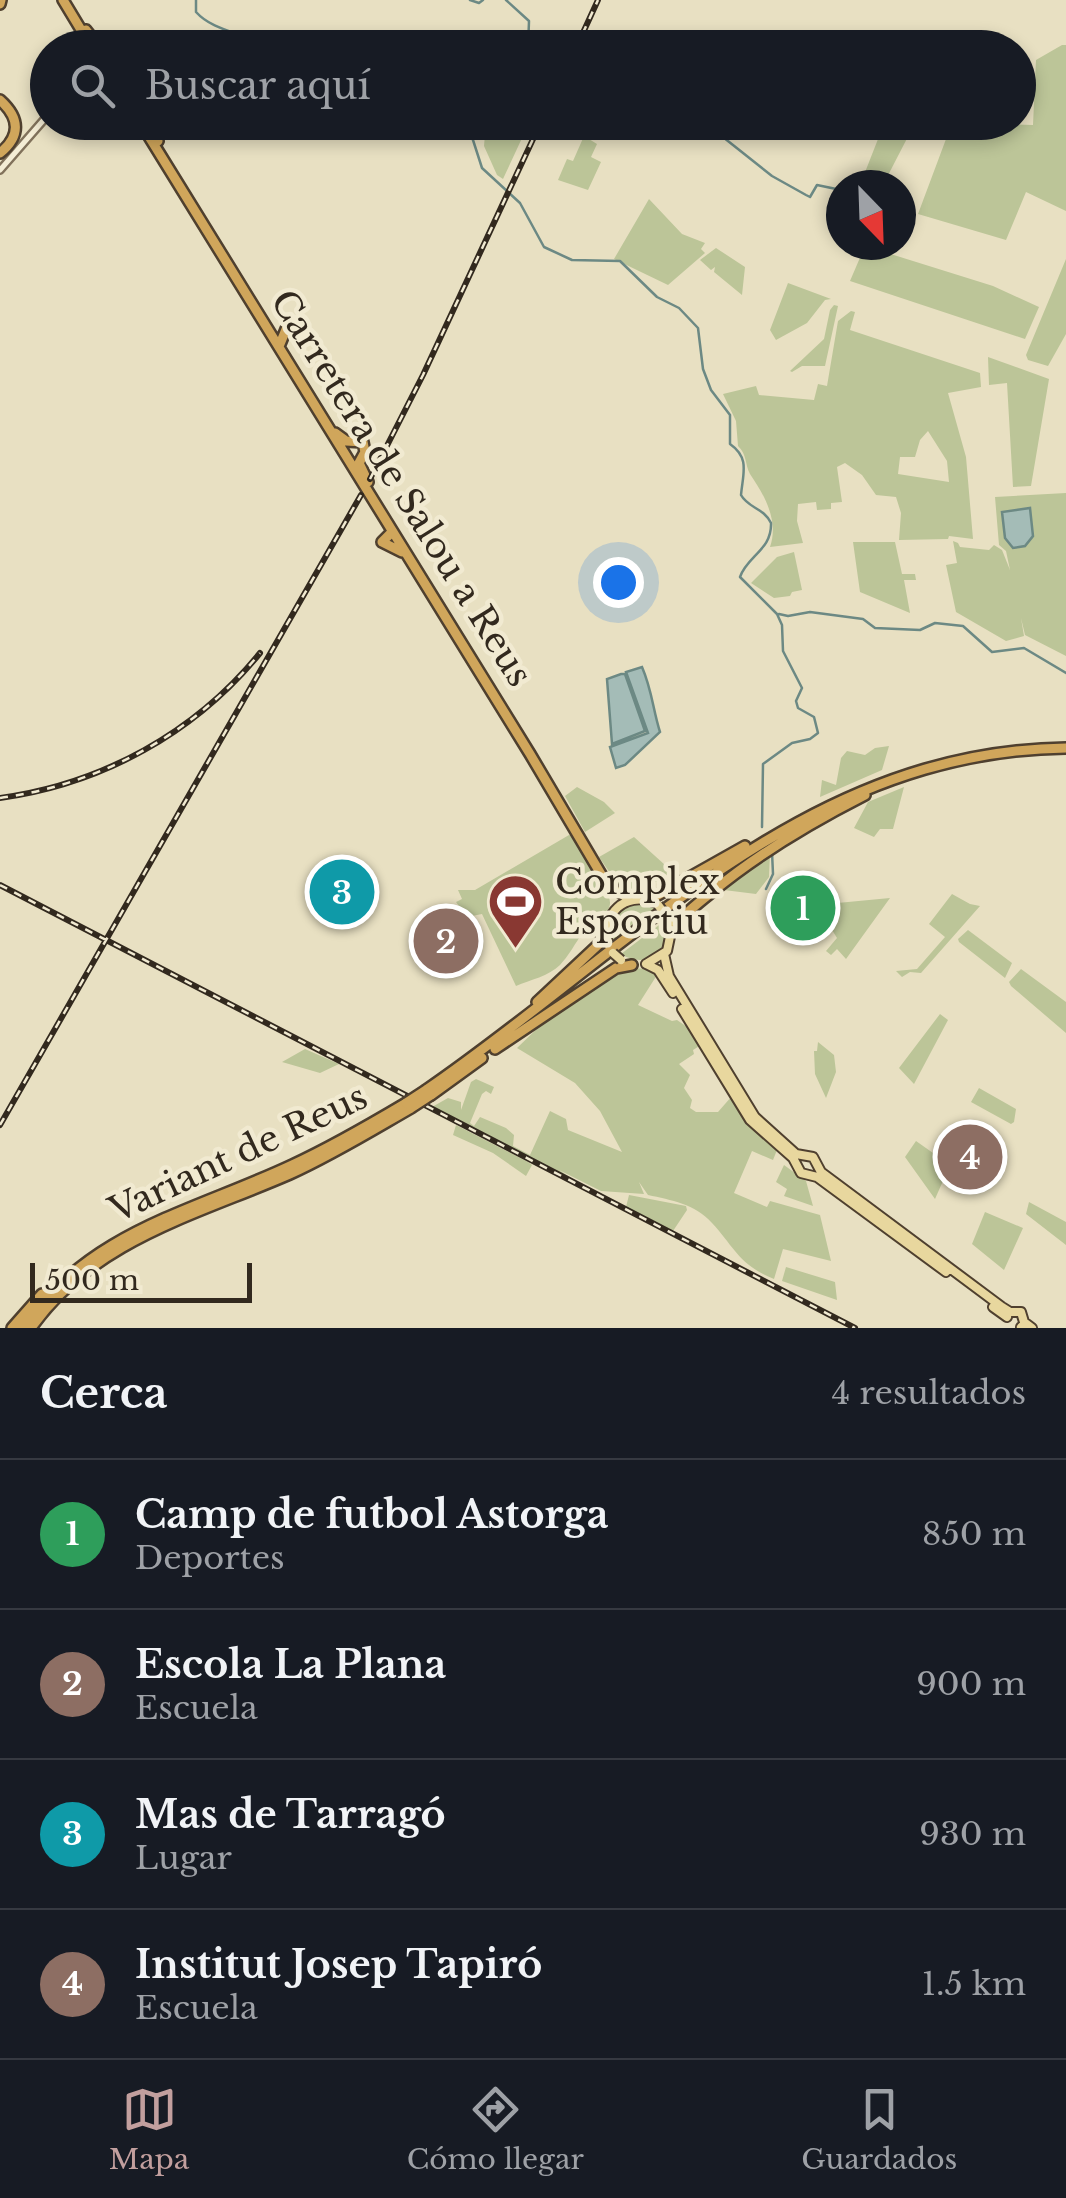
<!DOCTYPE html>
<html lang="es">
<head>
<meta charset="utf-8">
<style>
	:root { --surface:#171b24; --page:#242831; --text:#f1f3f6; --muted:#9ea1a6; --line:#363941; --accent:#c29f9e }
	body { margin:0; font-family:"Libre Baskerville",serif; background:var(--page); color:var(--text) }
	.compass { position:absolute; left:826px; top:170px; width:90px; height:90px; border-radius:50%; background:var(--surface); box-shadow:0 5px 15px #0003; rotate:157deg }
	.scale { position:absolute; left:30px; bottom:25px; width:222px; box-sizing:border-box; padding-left:10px; border:5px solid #32291e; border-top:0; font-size:28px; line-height:35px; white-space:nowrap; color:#32291e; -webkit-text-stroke:8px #f1ead1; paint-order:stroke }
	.you { position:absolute; left:618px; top:582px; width:35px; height:35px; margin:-25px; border:8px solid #fff; border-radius:50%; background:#1a73e8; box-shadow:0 0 0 15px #1a73e833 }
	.badge { display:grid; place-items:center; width:65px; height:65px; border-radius:50%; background:var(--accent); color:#fff; font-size:32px; font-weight:700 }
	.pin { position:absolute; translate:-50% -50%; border:5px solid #fff; box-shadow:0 2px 10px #0006 }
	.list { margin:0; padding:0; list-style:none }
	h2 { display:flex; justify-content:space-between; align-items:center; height:130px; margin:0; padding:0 40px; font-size:42px }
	h2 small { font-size:32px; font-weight:400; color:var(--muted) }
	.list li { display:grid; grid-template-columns:65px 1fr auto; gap:30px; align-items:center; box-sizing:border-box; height:150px; padding:0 40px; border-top:2px solid var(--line) }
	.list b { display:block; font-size:38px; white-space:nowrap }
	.list p { margin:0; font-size:32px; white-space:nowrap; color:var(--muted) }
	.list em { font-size:32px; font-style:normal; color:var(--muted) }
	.icon { flex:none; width:55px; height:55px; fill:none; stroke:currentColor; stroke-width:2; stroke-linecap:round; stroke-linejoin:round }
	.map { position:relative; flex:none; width:1066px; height:1328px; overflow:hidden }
	.search { position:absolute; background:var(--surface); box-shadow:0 5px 15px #0003; left:30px; right:30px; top:30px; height:110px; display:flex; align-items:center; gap:25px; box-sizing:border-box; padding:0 35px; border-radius:55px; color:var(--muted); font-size:38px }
	.sheet { height:730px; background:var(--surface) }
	nav { display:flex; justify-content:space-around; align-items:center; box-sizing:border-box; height:140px; border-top:2px solid var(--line); background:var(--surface); font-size:28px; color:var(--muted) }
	nav a { display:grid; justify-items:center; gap:5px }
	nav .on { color:var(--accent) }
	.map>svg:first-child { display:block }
</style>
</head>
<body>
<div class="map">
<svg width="1066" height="1328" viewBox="0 0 1066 1328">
	<rect width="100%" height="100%" fill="#e8e0c2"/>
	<path fill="#bcc598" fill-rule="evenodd" d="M1062,45h4v166l-40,-19 -20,48 -88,-26 34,-91 81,2 3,-65z
		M486,123h43l-26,56 -6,-4 -13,-29z
		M857,123h58l-32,62h-23l20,-51 -25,-5z
		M584,136l13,8 -6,13 10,5 -13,28 -30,-10 9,-21 6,2z
		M649,199l33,35 23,9 -4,6 4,4 -37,32 -54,-26z
		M865,246l128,40 46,21 -14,32 -175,-58z
		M716,248l29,19 -3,28 -28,-23 1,-5 -4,3 -11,-10z
		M1066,259v75l-18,32 -20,-6 -2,-5z
		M788,283l43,16 -6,1 -18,23 -31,17 -6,-10z
		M834,305l4,1 -13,60h-23l-10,6 -2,-1 34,-32 6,-29z
		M851,311l4,1 -5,18 130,43 1,14 -33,6 18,64 7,82 -24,-3 -1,3 -49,1 2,-27 -5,-16 -20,-2 -14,-20 -17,-12 -8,4 5,35 -11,1v6l-14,1 -1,-8 -18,2 -1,17 6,22 -33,4c9,-26 -5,-51 -20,-73 -5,-9 -3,-20 -12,-28l-2,-25 -13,-27 33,-8 3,9 55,5 4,-16 9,2 11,-65zM928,431l19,30 2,21 -51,-8 2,-17h15l5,-17z
		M988,357l61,22 -18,107 -18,1 -6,-104 -18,2z
		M1066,493v163l-41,-21 -4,-17 3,18 -18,5 -50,-29 -10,-47 11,-2 -4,-22 5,2 2,4 29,3 5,-5 8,5 8,20 -4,-19 -7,-6 -4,-48z
		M853,542h42l7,32h13l1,6h-12l6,33 -50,-21z
		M794,552l8,38 -10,2 -2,4 -16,2 -23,-15 26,-26z
		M889,746l-7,24 -62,27 2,-17 14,5 5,-27 6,-7 18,4 10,-7z
		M577,787l27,15 11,11 -30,19 -20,-36z
		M904,787l-11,42h-13l-6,8 -20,-9 14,-26z
		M569,835h5c7,11 37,57 36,68 0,5 -4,10 -7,15 -24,10 -26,29 -43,47 -11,11 -30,15 -44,21l-34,-72 -15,3 -11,-15 6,-3 -4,-9h17z
		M634,837l41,37 -11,7 -25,3 -5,11 -13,-6 -22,-32z
		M770,853l-1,24 -13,17 -32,-4z
		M802,880l26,40 -24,15 -25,-39z
		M952,894l18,10 10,2 -59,67 -11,-1 -8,5 -6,-6 21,-2 28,-32 -16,-13z
		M890,898l-44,61 -9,-10 -6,6 -5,-4 11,-13 -8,-13 8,-7 -10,-14z
		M631,903h17l11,6 -46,35c-6,-19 1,-31 18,-41z
		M667,919c6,30 -19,52 -46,35z
		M968,930l44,33 -7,15 -46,-36 -1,-3z
		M629,968l21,1 7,6 -19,30 34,16 5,-1 10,7 2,-3 12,21 -8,5 1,4 -15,10 11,11 -6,13 8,12 -2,8 6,4h22l14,-16 18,28 27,26 -4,10 -21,-9 -18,42 33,14 3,-6 50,14 11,46 -48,-12 -9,30c-35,-14 -39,-31 -62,-56 -17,-19 -41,-23 -64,-28l-9,-13 5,12 -43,-3 -42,-21 20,13 -147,-76 16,-9 13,4v8l10,-28 5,-3 18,8 -3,7 -5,-3 -4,3 -12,29 4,3 6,-9 26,11 8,7 -1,11 17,9 20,-44 16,8 2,11 54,22 -22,-41 -25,-28 -58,-35 28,-27 75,-51z
		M1021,969l45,33v31l-55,-47 -2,-4z
		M940,1014l8,6 -34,64 -15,-16z
		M818,1042l16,13 2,17 -10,26 -11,-24 -1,-23h3z
		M305,1049l34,15 -19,9 -38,-11z
		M979,1088l37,21 -2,13 -3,2 -40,-22z
		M456,1125l72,37 4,3 -6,11 -33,-23 -40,-18z
		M916,1141l34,24 -15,34 -30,-42z
		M784,1165l22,16 7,25 -29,-10 3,-7 -11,-7z
		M629,1195l57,11 1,4 -14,21 -47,-24z
		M1029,1202l37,20v23l-40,-31z
		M985,1212l38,16 -19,42 -32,-26z
		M786,1267l49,15 2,18 -55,-19z"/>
	<path fill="#a4bcb7" stroke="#6c8984" stroke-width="2.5" d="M1030,508l3,28 -8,10 -12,2 -8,-10 -3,-26z
		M642,667c10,23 11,43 18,65l-35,33 -9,3 -6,-21 38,-14 -22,-61z
		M621,674h4l20,57 -33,13 -5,-65z"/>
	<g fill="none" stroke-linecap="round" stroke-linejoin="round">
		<path stroke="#6c8984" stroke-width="2.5" d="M196,0v12c18,20 50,21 73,36
			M470,0l9,3 4,-3
			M506,0l23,21 -1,27
			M461,122l12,18 9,28 38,35 24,44 28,13 48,1 37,36 22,11 19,20 5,41 8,21 19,25v29c20,14 13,29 11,51 7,13 23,13 30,28 1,27 -24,33 -31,54l37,37 5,11 1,26 19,37 -6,13 2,7 16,9 4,16 -8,6 -18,4 -29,21 -1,63
			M704,122l68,54 34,19 4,2 7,-12 24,5
			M779,614l9,2 22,-4 53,7 12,9 45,2 15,-7 28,3 29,26 32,-4 42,25
			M766,889l7,-15 -1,-22"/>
		<defs>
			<path id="minor" d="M0,170l48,-55"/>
			<path id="major" d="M612,884l4,7 14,9
				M608,944c-7,-31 17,-52 46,-42
				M664,954l5,22 86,141 41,37 17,3 8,15 181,135 8,5h11l3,10 8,6
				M646,964l12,6 15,23
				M646,964l21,-13 5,-24
				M682,1009l68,111 43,38 8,15 16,4 129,95
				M993,1307l14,10
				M1021,1327l1,1"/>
			<path id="highway" d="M63,0l29,48
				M0,4l1,-4
				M86,30l14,18
				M0,100c20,18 21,36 0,53
				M140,122l390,632 78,132
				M147,122l11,19
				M280,344l7,-17
				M335,433l11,8 17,1 2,10 -6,11 9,19
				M392,532l-10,10 20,10
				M649,900l96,-54
				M672,930c11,-15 25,-26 40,-38 47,-39 98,-69 153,-97
				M537,1002l62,-58 7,-11
				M495,1049l121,-81 16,-3
				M426,1090c203,-139 376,-339 640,-342
				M431,1095l51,-37
				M12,1328l30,-34
				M23,1328c66,-97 169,-116 269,-163 39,-18 77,-40 114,-62
				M31,1328c62,-88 165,-113 259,-154 42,-19 81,-43 121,-66"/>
		</defs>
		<use href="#minor" stroke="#81725b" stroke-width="10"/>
		<use href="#major" stroke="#4f402f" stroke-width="12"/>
		<use href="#highway" stroke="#4f402f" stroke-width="14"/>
		<use href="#minor" stroke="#f4edd5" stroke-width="5"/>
		<use href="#major" stroke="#e8d79e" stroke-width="8"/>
		<use href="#highway" stroke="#d0a65b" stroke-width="9"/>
		<defs>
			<path id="rail" d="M576,48l22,-48
				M370,479l53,-104 118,-253
				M0,798c102,-14 195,-65 260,-145
				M0,885l855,443
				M0,1125l361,-630"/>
		</defs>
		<use href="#rail" stroke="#32291e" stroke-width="6"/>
		<use href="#rail" stroke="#f1ead1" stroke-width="2.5" stroke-dasharray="8" stroke-linecap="butt"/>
		<defs>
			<path id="major-bridge" d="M658,905l13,17
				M613,953l8,7"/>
			<path id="highway-bridge" d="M406,1103l20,-13
				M411,1108l20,-13"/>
		</defs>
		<use href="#major-bridge" stroke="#4f402f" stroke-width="12" stroke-linecap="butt"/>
		<use href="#highway-bridge" stroke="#4f402f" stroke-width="14" stroke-linecap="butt"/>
		<use href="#major-bridge" stroke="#e8d79e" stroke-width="8"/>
		<use href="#highway-bridge" stroke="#d0a65b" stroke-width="9"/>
	</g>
	<defs>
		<symbol id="stadium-pin" viewBox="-11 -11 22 30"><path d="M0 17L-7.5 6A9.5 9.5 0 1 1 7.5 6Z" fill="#893832" stroke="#f1ead1"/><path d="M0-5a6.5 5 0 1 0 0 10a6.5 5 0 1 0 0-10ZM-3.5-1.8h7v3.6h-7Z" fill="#fff"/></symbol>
	</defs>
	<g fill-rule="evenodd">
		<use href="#stadium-pin" x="484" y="870" width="63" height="86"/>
	</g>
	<g text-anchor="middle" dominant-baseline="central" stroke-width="9" stroke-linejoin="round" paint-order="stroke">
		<g font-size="35" fill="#32291e" stroke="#f1ead1">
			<text transform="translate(402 488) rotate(58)">Carretera de Salou a Reus</text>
			<text transform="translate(238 1153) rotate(-25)">Variant de Reus</text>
		</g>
		<g font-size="35" fill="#32291e" stroke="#f1ead1" text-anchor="start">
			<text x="555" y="881">Complex<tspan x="555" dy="40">Esportiu</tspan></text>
		</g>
	</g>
</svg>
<svg class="compass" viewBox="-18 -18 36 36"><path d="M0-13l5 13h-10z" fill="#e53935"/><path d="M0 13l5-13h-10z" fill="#9ea1a6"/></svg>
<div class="scale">500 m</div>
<div class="you"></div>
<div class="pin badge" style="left:803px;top:908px;background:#2e9e5b">1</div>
<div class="pin badge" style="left:446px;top:941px;background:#8d6e63">2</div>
<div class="pin badge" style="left:342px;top:892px;background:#0f9aa8">3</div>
<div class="pin badge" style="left:970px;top:1157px;background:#8d6e63">4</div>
<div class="search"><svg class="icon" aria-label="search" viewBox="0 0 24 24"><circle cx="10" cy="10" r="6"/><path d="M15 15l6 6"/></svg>Buscar aquí</div>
</div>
<section class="sheet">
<h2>Cerca<small>4 resultados</small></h2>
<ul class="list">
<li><span class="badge" style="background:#2e9e5b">1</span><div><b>Camp de futbol Astorga</b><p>Deportes</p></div><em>850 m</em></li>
<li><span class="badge" style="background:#8d6e63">2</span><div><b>Escola La Plana</b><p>Escuela</p></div><em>900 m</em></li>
<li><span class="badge" style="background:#0f9aa8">3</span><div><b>Mas de Tarragó</b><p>Lugar</p></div><em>930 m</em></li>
<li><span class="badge" style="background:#8d6e63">4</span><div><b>Institut Josep Tapiró</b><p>Escuela</p></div><em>1.5 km</em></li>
</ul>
</section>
<nav>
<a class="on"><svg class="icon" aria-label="map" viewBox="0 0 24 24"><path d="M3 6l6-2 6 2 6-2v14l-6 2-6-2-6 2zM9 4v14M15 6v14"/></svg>Mapa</a>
<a><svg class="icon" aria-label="directions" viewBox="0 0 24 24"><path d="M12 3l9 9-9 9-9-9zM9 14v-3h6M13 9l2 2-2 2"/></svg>Cómo llegar</a>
<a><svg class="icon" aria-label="saved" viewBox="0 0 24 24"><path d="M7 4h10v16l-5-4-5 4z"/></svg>Guardados</a>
</nav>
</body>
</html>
